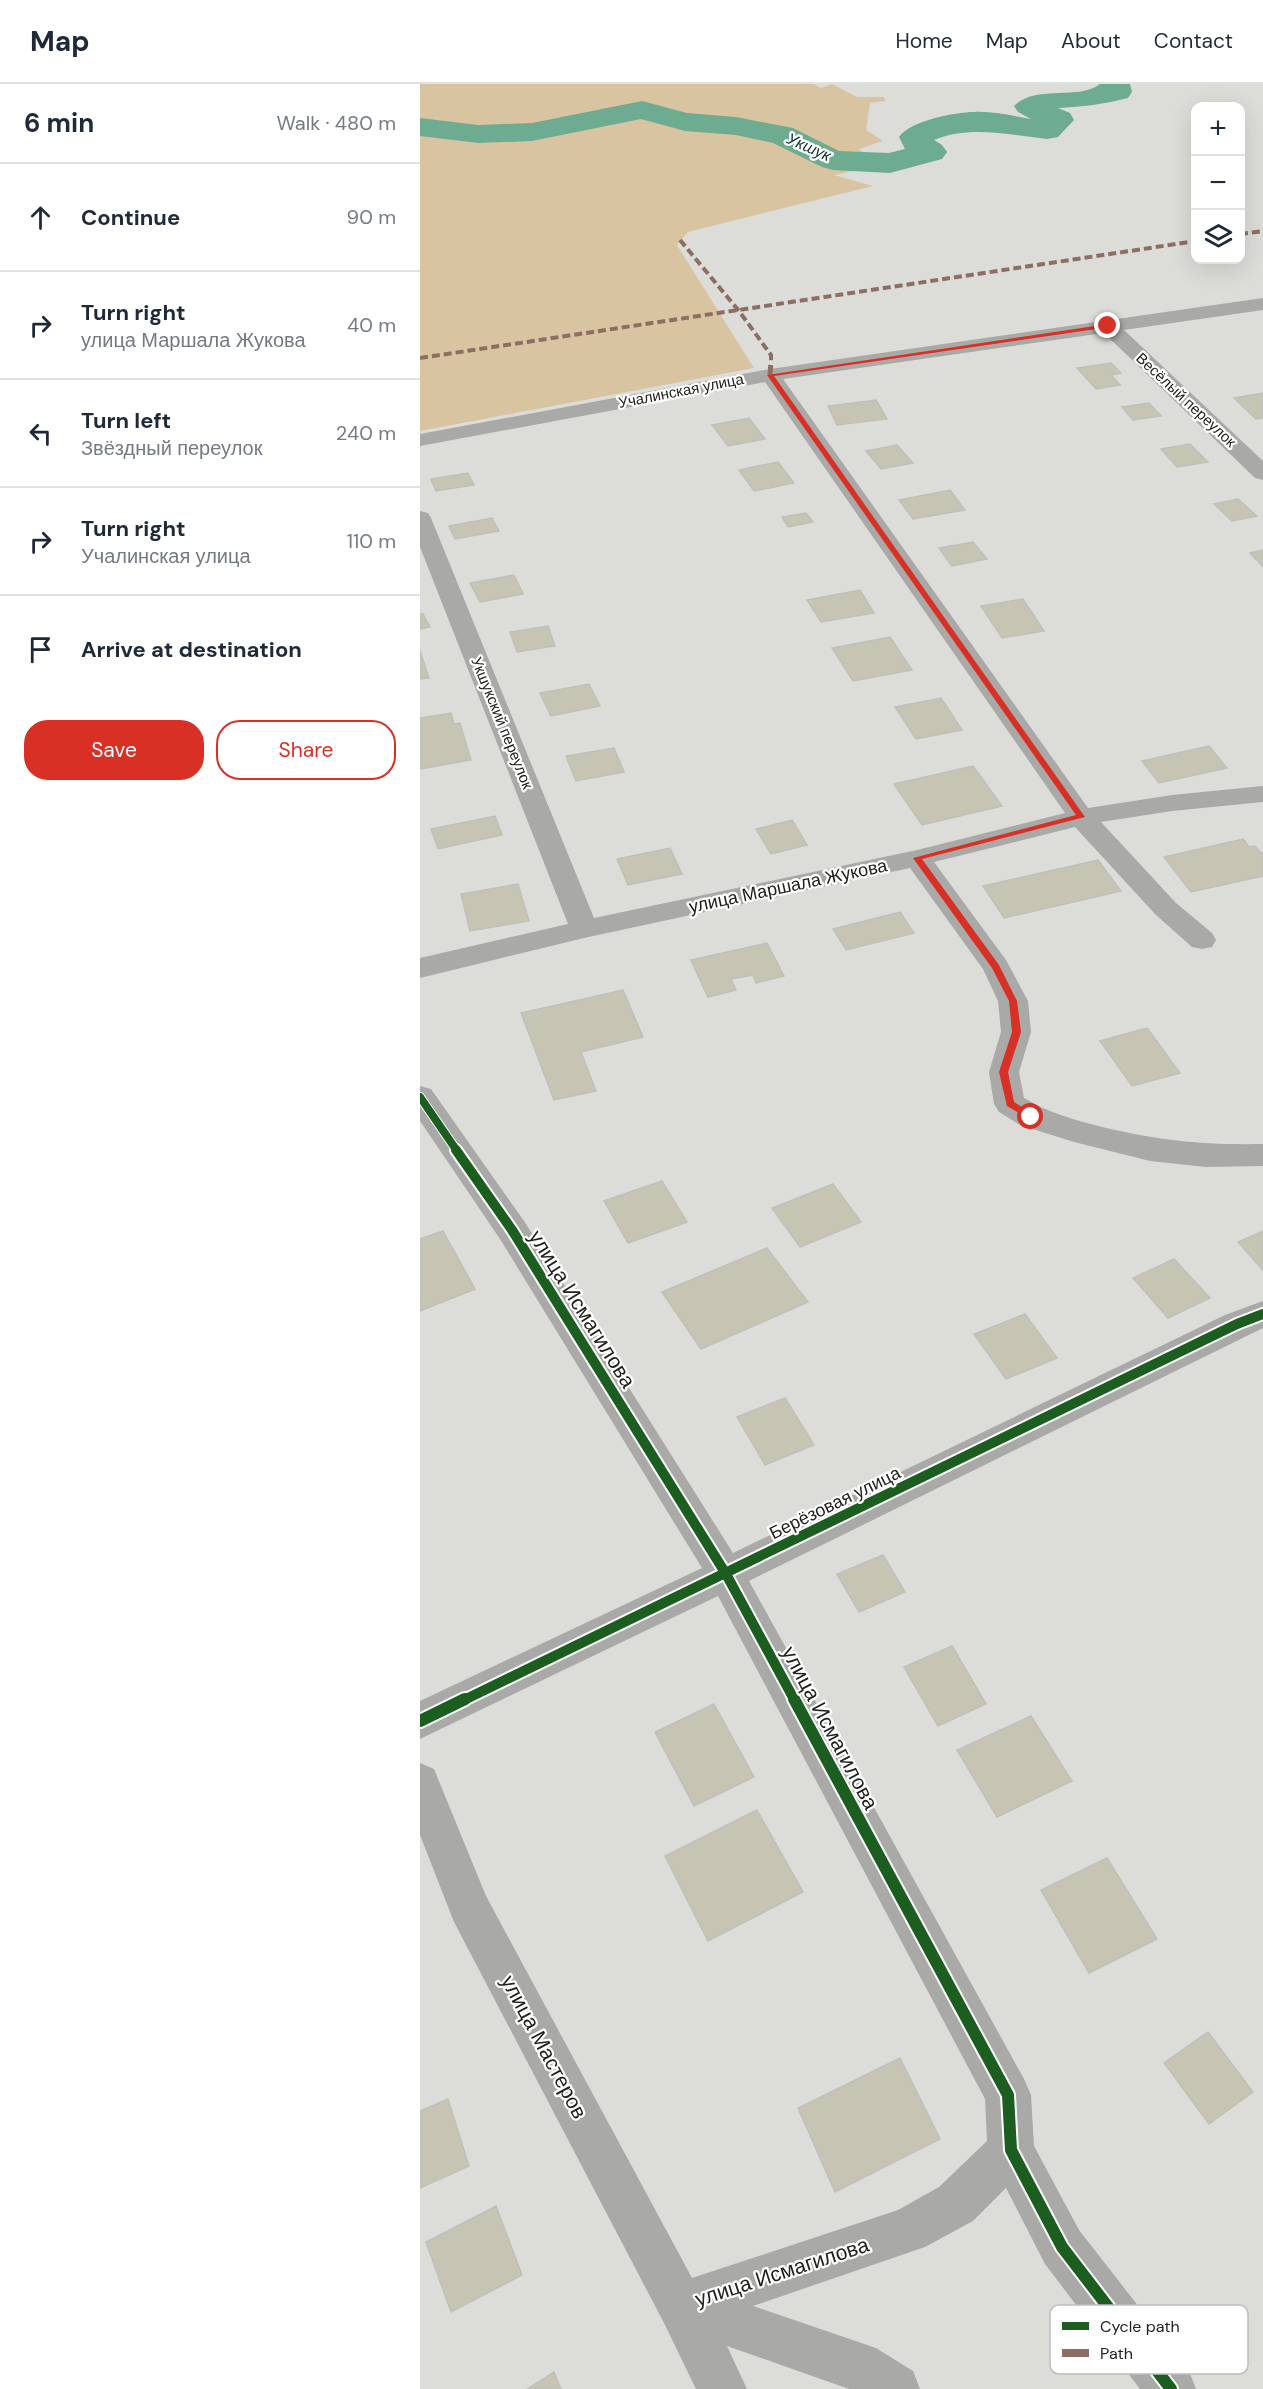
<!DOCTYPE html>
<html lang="en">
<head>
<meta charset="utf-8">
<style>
	:root { --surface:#fff; --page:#f2f2f3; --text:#1f2937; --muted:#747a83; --line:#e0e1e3; --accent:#d93025 }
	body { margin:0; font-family:"DM Sans",sans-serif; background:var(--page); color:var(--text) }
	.controls { position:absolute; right:18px; top:18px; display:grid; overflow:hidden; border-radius:12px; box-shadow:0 6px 24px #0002 }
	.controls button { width:54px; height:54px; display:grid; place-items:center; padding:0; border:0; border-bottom:2px solid var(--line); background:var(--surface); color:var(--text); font:30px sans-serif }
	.stop { position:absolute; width:18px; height:18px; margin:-14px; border:4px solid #d93025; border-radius:50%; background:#fff }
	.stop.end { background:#d93025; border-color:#fff; box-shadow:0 2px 6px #0008 }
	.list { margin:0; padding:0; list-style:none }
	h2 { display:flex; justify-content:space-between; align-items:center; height:78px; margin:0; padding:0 24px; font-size:26px }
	h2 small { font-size:20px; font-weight:400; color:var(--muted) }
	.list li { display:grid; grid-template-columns:39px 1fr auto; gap:18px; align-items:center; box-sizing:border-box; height:108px; padding:0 24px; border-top:2px solid var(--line) }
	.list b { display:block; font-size:22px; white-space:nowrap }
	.list p { margin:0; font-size:20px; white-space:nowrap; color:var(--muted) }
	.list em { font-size:20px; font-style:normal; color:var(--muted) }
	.actions { display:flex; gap:12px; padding:18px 24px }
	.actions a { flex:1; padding:14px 0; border:2px solid var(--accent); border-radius:24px; text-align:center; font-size:21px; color:var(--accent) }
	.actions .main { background:var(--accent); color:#fff }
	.icon { flex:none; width:33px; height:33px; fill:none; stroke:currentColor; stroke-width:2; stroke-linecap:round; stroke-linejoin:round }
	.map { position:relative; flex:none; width:843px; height:2305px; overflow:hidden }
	header { display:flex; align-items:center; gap:36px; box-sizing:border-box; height:84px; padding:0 30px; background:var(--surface); border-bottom:2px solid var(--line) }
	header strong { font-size:28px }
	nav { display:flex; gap:33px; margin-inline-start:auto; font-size:21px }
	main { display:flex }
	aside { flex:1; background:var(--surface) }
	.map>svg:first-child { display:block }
</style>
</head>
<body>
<header>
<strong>Map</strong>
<nav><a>Home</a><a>Map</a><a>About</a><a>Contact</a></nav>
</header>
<main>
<aside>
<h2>6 min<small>Walk · 480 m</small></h2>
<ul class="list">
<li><svg class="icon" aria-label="ahead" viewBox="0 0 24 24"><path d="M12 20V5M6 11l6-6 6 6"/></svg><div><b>Continue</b></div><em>90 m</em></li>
<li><svg class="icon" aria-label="right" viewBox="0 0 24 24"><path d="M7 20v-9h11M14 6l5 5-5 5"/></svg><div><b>Turn right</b><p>улица Маршала Жукова</p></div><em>40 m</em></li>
<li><svg class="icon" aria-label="left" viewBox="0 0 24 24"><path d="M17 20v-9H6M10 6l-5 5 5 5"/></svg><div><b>Turn left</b><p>Звёздный переулок</p></div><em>240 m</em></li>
<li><svg class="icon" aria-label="right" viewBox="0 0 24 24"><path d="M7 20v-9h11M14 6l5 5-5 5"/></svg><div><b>Turn right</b><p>Учалинская улица</p></div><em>110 m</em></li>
<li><svg class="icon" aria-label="arrive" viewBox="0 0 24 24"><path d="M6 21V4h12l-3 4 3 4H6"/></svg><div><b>Arrive at destination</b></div></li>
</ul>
<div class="actions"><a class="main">Save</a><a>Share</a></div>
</aside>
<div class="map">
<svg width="843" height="2305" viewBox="0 0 843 2305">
	<rect width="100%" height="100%" fill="#dcddd8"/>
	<path fill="#d9c4a1" d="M0,0h394l7,4 11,-4 25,13h27l1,4 -15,2 -4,27 17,11 -24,8 18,17 -43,9 39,11 -185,46 -11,13 77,123 -334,63z"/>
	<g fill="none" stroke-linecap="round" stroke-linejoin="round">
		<path fill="#6eac91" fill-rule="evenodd" d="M680,0h30l2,8 -4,6c-23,6 -47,9 -70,10l12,5 4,7 -16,17 -11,2c-38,-4 -77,-14 -113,1l8,5 5,7 -5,7 -52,14 -57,-3 -11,-3 -49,-24 -37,-8 -51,-4 -44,-12 -109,22 -54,2 -58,-7v-18l58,7 54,-2 110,-22 45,12 49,4 57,11 46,23 50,2 16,-4 -6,-12c11,-16 56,-25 75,-25 19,-1 39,4 57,7l-13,-7 -4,-6c21,-22 65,-5 86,-22z"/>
	</g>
	<path fill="#c6c4b2" stroke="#c0c0bb" stroke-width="1.5" d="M691,279l10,10 -10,2 9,10 -24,4 -19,-21z
		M843,309v25l-7,1 -22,-21z
		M456,316l11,19 -50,6 -9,-19z
		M729,319l12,13 -28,4 -11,-13z
		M329,334l16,21 -37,7 -16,-21z
		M770,360l18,18 -31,5 -16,-18z
		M477,361l16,18 -32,6 -15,-18z
		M358,378l16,21 -40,8 -15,-21z
		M48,389l6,12 -38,6 -5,-12z
		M530,406l15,20 -52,9 -14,-19z
		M818,415l19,17 -25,5 -18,-17z
		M386,429l7,9 -25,5 -6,-10z
		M72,434l7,13 -44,8 -6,-13z
		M553,458l14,17 -35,7 -13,-18z
		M843,466v17l-13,-14z
		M94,491l9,19 -43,8 -10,-19z
		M440,506l14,23 -53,9 -14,-22z
		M603,515l21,32 -42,7 -21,-32z
		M0,530h3l7,13 -10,2z
		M128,542l7,20 -38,6 -7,-20z
		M470,553l22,33 -59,11 -21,-33z
		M0,567l9,27 -9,1z
		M169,600l11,22 -49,10 -11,-23z
		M521,614l21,32 -46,9 -21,-32z
		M31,629l3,11 6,-1 11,37 -51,9v-51z
		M789,662l18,22 -68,15 -17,-22z
		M194,664l10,24 -48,9 -10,-25z
		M553,682l29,40 -80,19 -28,-41z
		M75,732l7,19 -64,14 -7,-20z
		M372,736l15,25 -36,9 -15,-25z
		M823,755l6,8 6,-1 6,7 2,-1v24l-72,16 -27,-35z
		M250,764l12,26 -54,11 -11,-26z
		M678,776l23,31 -117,27 -21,-32z
		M98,800l11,37 -59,10 -9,-37z
		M480,828l14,21 -68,17 -13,-21z
		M347,859l17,33 -28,7 -3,-8 -22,4 5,11 -28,7 -17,-37z
		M203,906l20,47 -62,15 15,39 -42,9 -33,-87z
		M727,944l33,45 -48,13 -32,-45z
		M242,1097l25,41 -59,21 -24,-42z
		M413,1100l28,38 -61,25 -28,-39z
		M23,1147l32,58 -55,22v-72z
		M843,1147v39l-25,-28z
		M347,1164l41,54 -107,47 -39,-57z
		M754,1175l36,39 -42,20 -35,-40z
		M605,1230l32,44 -51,21 -32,-45z
		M365,1314l29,47 -49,20 -28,-48z
		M463,1471l22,37 -46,20 -22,-38z
		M532,1562l34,58 -48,22 -34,-59z
		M294,1620l40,73 -60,29 -39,-74z
		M611,1632l41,65 -75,36 -40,-67z
		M337,1726l46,82 -95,49 -43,-85z
		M687,1774l50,81 -68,34 -48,-83z
		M788,1948l45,60 -44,32 -45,-61z
		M480,1974l40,81 -105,53 -37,-84z
		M28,2015l21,67 -49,22v-77z
		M76,2122l26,69 -71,37 -25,-70z
		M134,2288l7,17h-34z"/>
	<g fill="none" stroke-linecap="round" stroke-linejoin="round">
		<path fill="#a9aaa8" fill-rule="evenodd" d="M843,214v12l-139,20 139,131v19l-8,-2 -151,-145 -321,46 305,429 84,-13 91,-9v16l-91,9 -71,11 75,81 36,30 4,7 -4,7 -10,2 -10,-2 -36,-32 -81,-88 -141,35 72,98 22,41 3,31 -12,40 5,26c25,15 51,22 78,29 59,14 101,18 161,17v22l-57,1 -56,-6 -76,-19 -54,-17 -21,-13 -5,-8 -5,-32 12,-40 -3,-31 -15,-32 -73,-101 -326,70 -164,40v-20l148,-34 -148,-377v-36l8,2 3,5 163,400 323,-68 148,-37 -300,-431 -345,64v-12l350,-65z
			M0,1002l11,3 93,132 209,332 492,-238 38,-14v27l-514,253 275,498 7,16 3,51 45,84 110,141 7,18h-56l-95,-125 -39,-76 -33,33 -48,26 -172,59 123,42 37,23 7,18h-71l-122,-43 20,43h-51l-32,-66 -210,-401 -34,-87v-72l14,6 52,127 206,382 206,-68 41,-23 48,-46 -2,-42 -267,-503 -298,143v-38l282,-133 -202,-329 -80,-118z"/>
		<path stroke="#8d6e63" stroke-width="4" stroke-dasharray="8 4" stroke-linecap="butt" d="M820,150l23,-3
			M260,156l59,71 32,44v8
			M0,274l776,-117"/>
		<path stroke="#8d6e63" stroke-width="5" stroke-dasharray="10 5" stroke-linecap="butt" d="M350,291l1,-13"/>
		<defs>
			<path id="cycleway-far2" d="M0,1013l37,54"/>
			<path id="cycleway-far1" d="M36,1066l56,80 214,344 69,127
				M42,1617l775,-377 26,-10"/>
			<path id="cycleway" d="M374,1615l214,396 3,55 51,97 109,142
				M0,1637l45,-22"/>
		</defs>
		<use href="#cycleway-far2" stroke="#fff" stroke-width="10"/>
		<use href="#cycleway-far1" stroke="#fff" stroke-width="14"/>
		<use href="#cycleway" stroke="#fff" stroke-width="16"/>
		<use href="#cycleway-far2" stroke="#1b5e20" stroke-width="8"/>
		<use href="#cycleway-far1" stroke="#1b5e20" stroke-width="10"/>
		<use href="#cycleway" stroke="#1b5e20" stroke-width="12"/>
	</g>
	<path fill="#d93025" d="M688,240l2,3 -336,49 311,441 -163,42 77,106 18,36 4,31 -13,40 6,30 20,13 1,2 -4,3 -24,-14 -8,-34 13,-40 -3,-31 -17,-33 -79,-110 163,-43 -309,-440z"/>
	<g text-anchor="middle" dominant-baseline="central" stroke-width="4.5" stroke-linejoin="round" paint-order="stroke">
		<g font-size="15" fill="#21221e" stroke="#fff">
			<text transform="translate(261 307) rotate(-11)">Учалинская улица</text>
			<text transform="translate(766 316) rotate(43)">Весёлый переулок</text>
			<text transform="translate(82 639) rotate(68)">Укшукский переулок</text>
		</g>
		<g font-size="16" font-style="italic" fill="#0d3424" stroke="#fff">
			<text transform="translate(389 63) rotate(24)">Укшук</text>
		</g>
		<g font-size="18" fill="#21221e" stroke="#fff">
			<text transform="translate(368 802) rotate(-12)">улица Маршала Жукова</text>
			<text transform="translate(415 1419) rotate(-26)">Берёзовая улица</text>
		</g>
		<g font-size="21" fill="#21221e" stroke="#fff">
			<text transform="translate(162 1225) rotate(58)">улица Исмагилова</text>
			<text transform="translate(410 1644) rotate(62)">улица Исмагилова</text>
			<text transform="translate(124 1963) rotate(62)">улица Мастеров</text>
			<text transform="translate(362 2188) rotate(-18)">улица Исмагилова</text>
		</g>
	</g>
	<rect x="630" y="2221" width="198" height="69" rx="9" fill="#fff" stroke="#bcbdbc" stroke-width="1.5"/>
	<rect x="642" y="2238" width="27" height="8" fill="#1b5e20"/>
	<rect x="642" y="2265" width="27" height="8" fill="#8d6e63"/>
	<g font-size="16" fill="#21221e">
		<text x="680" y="2248">Cycle path</text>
		<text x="680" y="2275">Path</text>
	</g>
</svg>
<div class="controls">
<button>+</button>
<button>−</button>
<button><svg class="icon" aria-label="layers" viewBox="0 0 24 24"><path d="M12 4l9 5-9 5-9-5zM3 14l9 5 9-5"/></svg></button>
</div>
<div class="stop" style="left:611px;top:1033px"></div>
<div class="stop end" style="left:688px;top:242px"></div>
</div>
</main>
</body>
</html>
